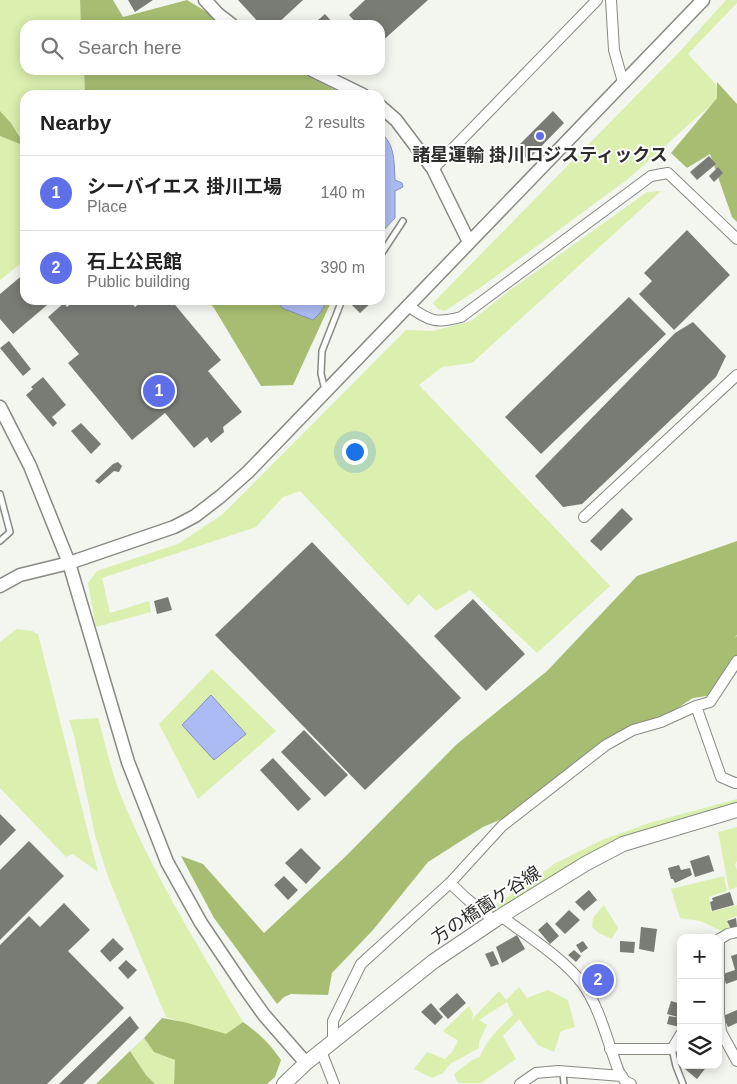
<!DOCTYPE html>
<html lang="en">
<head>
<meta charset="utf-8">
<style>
	:root { --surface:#fff; --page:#f2f2f2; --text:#222; --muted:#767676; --line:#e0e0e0; --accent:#5e6fe7 }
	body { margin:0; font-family:Arial,"Noto Sans JP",sans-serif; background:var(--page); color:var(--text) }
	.controls { position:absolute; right:15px; bottom:15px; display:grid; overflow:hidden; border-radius:10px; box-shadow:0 2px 12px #0003 }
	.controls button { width:45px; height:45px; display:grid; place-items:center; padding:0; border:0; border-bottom:1px solid var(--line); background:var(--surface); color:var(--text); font:25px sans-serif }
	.you { position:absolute; left:354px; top:451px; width:18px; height:18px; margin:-12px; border:4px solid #fff; border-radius:50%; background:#1a73e8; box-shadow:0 0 0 8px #1a73e833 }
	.badge { display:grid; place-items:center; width:32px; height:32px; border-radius:50%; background:var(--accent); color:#fff; font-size:16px; font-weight:700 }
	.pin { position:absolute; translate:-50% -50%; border:2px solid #fff; box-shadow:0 1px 5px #0006 }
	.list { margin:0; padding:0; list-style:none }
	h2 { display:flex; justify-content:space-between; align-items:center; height:65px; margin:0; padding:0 20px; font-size:21px }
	h2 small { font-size:16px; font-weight:400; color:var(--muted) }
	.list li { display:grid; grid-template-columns:32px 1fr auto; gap:15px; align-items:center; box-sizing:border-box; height:75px; padding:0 20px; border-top:1px solid var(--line) }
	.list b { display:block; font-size:19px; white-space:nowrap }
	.list p { margin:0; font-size:16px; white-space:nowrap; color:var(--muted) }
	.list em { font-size:16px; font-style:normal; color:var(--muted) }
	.icon { flex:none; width:28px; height:28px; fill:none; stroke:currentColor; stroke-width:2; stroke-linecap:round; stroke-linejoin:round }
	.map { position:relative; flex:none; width:737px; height:1084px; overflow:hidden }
	.search { position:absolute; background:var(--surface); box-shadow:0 2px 12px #0003; left:20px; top:20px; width:365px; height:55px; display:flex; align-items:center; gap:12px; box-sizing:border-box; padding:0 18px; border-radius:15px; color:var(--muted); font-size:19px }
	.panel { position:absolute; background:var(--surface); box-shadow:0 2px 12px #0003; left:20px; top:90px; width:365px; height:215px; border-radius:15px }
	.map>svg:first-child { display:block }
</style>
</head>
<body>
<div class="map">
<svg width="737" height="1084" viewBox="0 0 737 1084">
	<rect width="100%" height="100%" fill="#f3f5ef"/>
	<path fill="#dbefae" d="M0,0h80l2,25h-57v45h59l1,25h-60v165l-25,20v-144l24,9 -13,-22 -11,-12z
		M726,0h11v3l-49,51 36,39 -96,86 -144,106 -39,26 -7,-2 -5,-6 249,-254z
		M661,191l-189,172 -30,4 -23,18 191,201 -73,67 -67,-63 -34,21 -17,-17 -11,12 -108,-115 -17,6 -27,30 -154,51 8,35 39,-12 2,11 -55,15 -8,-44 9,-12 81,-27 45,-30 183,-184 27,1 38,-10 38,-30 138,-99z
		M17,629l15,2 6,3 60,238 -25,-18 -7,3 -66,-69v-146z
		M212,669l64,62 -78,68 -39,-75z
		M98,718c7,24 12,49 21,73 32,81 80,156 124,231l-17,13 -60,-18 -58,-140 -13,-42 -21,-100 -5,-15z
		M737,799v7l-94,28 -152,84 -7,-6 45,-29 25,-19 48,-24 47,-17z
		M737,827v34l-2,3 2,6v17l-8,3 -11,-58z
		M724,876l3,15 -18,6 2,15 26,-7v11l-10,4 3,9 -8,2 -22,-10 -20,-3 -9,-29z
		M604,905l14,23 -6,11 -13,-6 -7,-6 1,-9z
		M519,987l8,11 21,-8 20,10 7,27 -14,4 -7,21 -16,-7 -19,-26 -16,17 13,23 -35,24h-23l-4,-9 18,-14 8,-3c6,-17 20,-30 33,-42l-6,-13 -28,18 8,5 -8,17v6l-29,16 -7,9 -11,5 -18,-9 13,-17 18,7 7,-7 6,-11 -15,-10 26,-25 4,8 -1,8 2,-5 25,-26 7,9z
		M144,1038l10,14 21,8 -1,24h-19l-9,-9 -16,-24z"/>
	<path fill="#a7be72" d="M80,0h33l10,17 64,-17 23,14 13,11h-142z
		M84,70h212l49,25h-260z
		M717,82l20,22v118l-5,-5 -22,-63 -23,14 -16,-15 46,-55z
		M0,111l11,12 14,23 -25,-10z
		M207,300h125l-39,85 -32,1 -47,-78z
		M737,541v94l-3,3 3,-2v28l-24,31 -20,3 -31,20 -36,16 -115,81 -28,12 -55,35 -55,68 -41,43 -4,22 -37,-1 -7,3 -7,7 -63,-86 -33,-62 22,8 61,69 82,-77 111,-112 90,-73 90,-95z
		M162,1018l22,4 42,12 17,-12c16,11 27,22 38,38l-6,17 -8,7h-93l1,-24 -21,-8 -10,-14z
		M130,1051l16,24 9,9h-59z"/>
	<path fill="#acbbf4" stroke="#8691b8" d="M380,132c15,12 14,29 15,48l7,3 1,4 -8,4v27l-15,16z
		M278,300h50l-8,13 -7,7 -31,-12z
		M211,695l35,39 -32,26 -32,-35z"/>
	<path fill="#797b75" d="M128,0h25l-18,12z
		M238,0h65l-27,25h-15z
		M365,0h63l-48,43v-18h-22l-9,-10z
		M325,14l10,11h-15l-3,-4z
		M553,111l11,12 -36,37 -12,-12z
		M709,156l7,8 -19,16 -7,-8z
		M718,167l5,6 -9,9 -5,-6z
		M687,230l43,45 -56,55 -35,-36 13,-13 -8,-8z
		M25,273v27h28l-40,34 -13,-15v-25z
		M629,297l37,37 -125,120 -36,-37z
		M75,300h54l6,7 8,-7h28l50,60 -13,11 34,41 -19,15 1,5 -13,11 -4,-6 -13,11 -29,-35 -33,27 -64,-77 11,-9 -31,-37 16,-14 3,4z
		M347,300h27l-14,13z
		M693,322l33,34 -10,21 -134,127 -19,3 -28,-31 140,-143z
		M9,341l22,28 -8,7 -23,-28z
		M43,377l23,28 -14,12 5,6 -4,4 -27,-32 7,-6 -2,-2z
		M81,423l20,21 -10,10 -20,-23z
		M118,462l4,4 -3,6 -5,-1 -15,13 -4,-3 18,-17z
		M622,508l11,11 -32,32 -11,-10z
		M312,542l149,156 -96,92 -150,-155z
		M168,597l4,13 -15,4 -3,-13z
		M473,599l52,55 -39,37 -52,-55z
		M304,730l44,45 -23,22 -44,-45z
		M273,758l38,41 -13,12 -38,-41z
		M0,814l16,16 -16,16z
		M29,841l35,35 -64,64v-70z
		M301,848l20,20 -15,16 -21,-21z
		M709,855l5,16 -19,6 -5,-16z
		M679,865l2,5 9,-2 2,7 -17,8 -2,-4h-2l-3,-11z
		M284,876l14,14 -10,10 -14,-15z
		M589,890l8,10 -13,11 -9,-9z
		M730,892l4,13 -22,6 -2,-9 3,-1 -1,-3z
		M64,903l26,27 -22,21 56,57 -77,76h-47v-139l29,-29 11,11z
		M569,910l11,10 -15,14 -10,-10z
		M736,918l1,8 -6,3 -4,-8z
		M547,922l12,14 -9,8 -12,-14z
		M641,927l16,2 -3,23 -15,-3z
		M517,935l8,14 -23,14 -6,-16z
		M113,938l11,11 -14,13 -10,-11z
		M583,941l5,7 -7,5 -5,-8z
		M620,941l15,1 -1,11 -14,-1z
		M574,950l7,6 -5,6 -8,-7z
		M493,951l6,13 -8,3 -6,-13z
		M737,954v26l-11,4 -3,-10 12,-4 -4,-14z
		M126,960l11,10 -9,9 -10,-11z
		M596,966l15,19 -11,8 -14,-19z
		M457,993l9,10 -18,16 -9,-10z
		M671,1001l10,3v14l-14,-4z
		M431,1003l12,14 -8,8 -14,-13z
		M737,1010v13l-9,4 -5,-11z
		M130,1016l9,12 -56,56h-24z
		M669,1016l12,2 -1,9 -13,-3z
		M688,1065h20l-11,14 -12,-10z"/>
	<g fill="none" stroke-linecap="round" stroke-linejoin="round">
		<defs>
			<path id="service" d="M380,256l23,-35
				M325,390l-4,-16 1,-23 20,-51
				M0,494l10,38 -10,9
				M672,1049l4,17 7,18
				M563,1072l1,12"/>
			<path id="minor" d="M611,0l3,50 9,32
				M433,169l164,-169
				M408,306c22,15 27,18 53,11l190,-141 17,-3 69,66
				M584,517l153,-142
				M696,706l25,71 14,6h2
				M450,883l17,16 28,22
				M501,916c26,20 61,41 81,67 18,24 26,61 37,89l6,9 6,3
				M719,939v74l2,19 16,29
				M718,940l10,-6 9,-2
				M333,1042v-21l28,-57 89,-81 52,-57 104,-81 27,-15 28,-8 35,-16 14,-4 27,-41
				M610,1049h62l9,-15
				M321,1051l13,33
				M520,1084l16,-11 22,-2 64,5"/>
			<path id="tertiary" d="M205,0l13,14 14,11
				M312,70l51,25
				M380,106l16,14 37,49 36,73
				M0,407l30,59 39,97 59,199 39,100 34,61 41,61 22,31 42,48
				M0,586l20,-11 49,-12 105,-36 21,-11 26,-20 27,-24 455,-472"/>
			<path id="secondary" d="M284,1084l22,-21 128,-102 67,-45 84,-52 38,-20 114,-34"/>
		</defs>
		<use href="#service" stroke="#878983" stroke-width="8"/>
		<use href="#minor" stroke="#878983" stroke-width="12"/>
		<use href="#tertiary" stroke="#878983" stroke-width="15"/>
		<use href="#secondary" stroke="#878983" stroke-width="16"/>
		<use href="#service" stroke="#fff" stroke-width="5"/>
		<use href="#minor" stroke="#fff" stroke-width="10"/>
		<use href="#tertiary" stroke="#fff" stroke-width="12"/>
		<use href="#secondary" stroke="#fff" stroke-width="14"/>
	</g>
	<circle fill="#5e6fe7" stroke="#fff" stroke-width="2" cx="540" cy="136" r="5"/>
	<g text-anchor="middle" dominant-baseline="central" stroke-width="4" stroke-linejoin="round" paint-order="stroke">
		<g font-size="18" font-weight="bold" fill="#2d2e2c" stroke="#fff">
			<text x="540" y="155">諸星運輸 掛川ロジスティックス</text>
		</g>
		<g font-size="18" fill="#2d2e2c" stroke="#fff">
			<text transform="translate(486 905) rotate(-33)">方の橋薗ケ谷線</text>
		</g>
	</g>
</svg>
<div class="controls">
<button>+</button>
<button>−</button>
<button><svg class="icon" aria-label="layers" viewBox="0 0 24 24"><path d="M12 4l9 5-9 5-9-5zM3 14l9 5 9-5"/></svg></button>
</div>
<div class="you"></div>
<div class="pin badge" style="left:159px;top:391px">1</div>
<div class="pin badge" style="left:598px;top:980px">2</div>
<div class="search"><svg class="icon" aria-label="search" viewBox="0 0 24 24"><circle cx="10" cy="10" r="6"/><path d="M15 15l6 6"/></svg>Search here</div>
<section class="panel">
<h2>Nearby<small>2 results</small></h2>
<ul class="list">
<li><span class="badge">1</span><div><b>シーバイエス 掛川工場</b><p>Place</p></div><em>140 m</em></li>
<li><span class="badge">2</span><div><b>石上公民館</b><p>Public building</p></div><em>390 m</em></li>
</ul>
</section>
</div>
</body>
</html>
